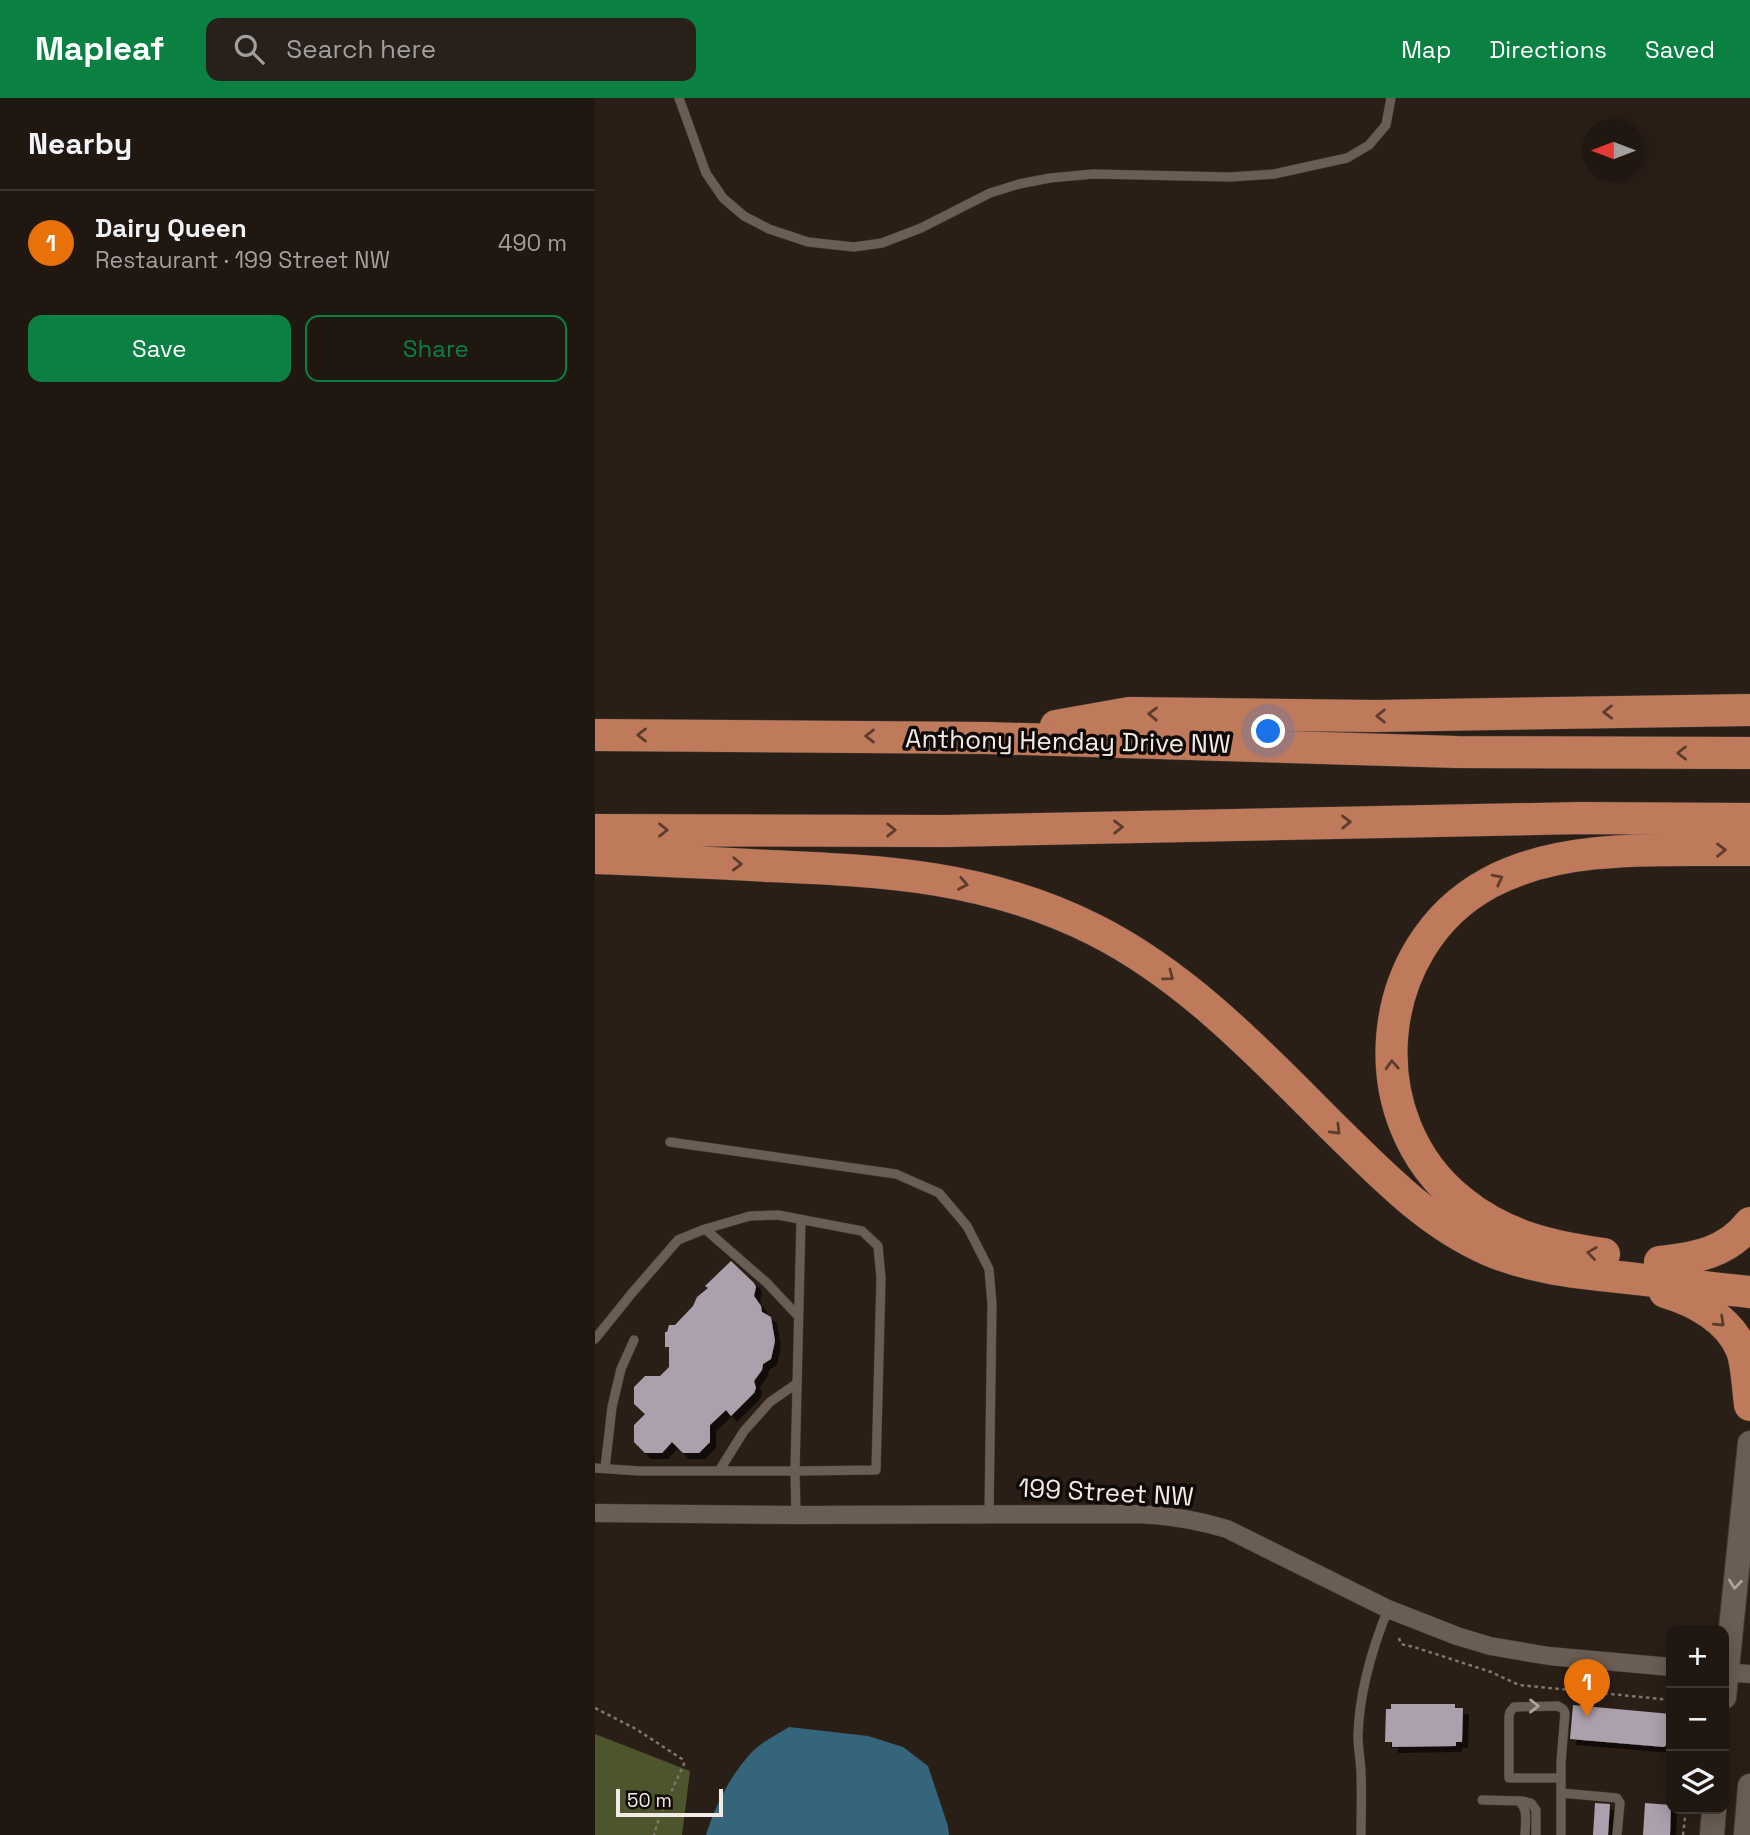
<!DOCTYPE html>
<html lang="en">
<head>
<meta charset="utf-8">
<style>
	:root { --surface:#201711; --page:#28201a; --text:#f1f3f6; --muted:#a29f9f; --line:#3d3631; --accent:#0b8043 }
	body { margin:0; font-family:"Space Grotesk",sans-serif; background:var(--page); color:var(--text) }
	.controls { position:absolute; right:21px; bottom:21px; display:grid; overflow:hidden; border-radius:14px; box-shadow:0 4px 18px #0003 }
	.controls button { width:63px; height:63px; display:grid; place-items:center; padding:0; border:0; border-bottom:2px solid var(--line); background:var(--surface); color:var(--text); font:35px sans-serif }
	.compass { position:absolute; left:987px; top:21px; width:63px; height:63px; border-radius:50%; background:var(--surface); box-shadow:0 4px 18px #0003; rotate:270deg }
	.scale { position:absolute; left:21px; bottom:18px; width:107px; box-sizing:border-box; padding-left:7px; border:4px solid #f2eae4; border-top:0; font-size:19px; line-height:24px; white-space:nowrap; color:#f2eae4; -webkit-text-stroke:5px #0f0a07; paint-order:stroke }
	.you { position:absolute; left:674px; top:634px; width:24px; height:24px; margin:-18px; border:5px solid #fff; border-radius:50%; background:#1a73e8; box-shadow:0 0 0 10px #1a73e833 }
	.badge { display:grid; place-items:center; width:46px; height:46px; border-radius:50%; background:var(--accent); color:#fff; font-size:23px; font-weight:700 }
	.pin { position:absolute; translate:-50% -58px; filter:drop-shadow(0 2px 4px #0008) }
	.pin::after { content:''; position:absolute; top:37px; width:24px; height:21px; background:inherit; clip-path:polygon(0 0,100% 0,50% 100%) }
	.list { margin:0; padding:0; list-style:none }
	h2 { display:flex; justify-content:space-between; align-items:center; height:91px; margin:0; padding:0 28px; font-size:30px }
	h2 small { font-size:23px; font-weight:400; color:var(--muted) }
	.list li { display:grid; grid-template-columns:46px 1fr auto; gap:21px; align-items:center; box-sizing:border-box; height:105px; padding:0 28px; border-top:2px solid var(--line) }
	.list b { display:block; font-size:26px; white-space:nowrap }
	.list p { margin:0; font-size:23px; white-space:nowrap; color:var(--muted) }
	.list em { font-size:23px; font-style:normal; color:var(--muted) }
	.actions { display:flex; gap:14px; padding:21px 28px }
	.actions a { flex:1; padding:16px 0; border:2px solid var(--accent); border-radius:14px; text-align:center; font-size:24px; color:var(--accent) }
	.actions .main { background:var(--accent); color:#fff }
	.icon { flex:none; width:38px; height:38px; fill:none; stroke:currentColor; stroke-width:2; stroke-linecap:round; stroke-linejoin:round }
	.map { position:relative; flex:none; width:1155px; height:1737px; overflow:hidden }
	header { display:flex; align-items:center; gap:42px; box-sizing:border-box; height:98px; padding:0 35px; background:var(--accent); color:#fff }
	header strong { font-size:33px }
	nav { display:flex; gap:38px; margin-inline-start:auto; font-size:24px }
	.search { width:490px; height:63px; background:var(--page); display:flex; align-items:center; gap:18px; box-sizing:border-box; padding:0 24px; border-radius:14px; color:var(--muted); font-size:26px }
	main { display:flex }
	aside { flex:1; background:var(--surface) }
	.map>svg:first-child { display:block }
</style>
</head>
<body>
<header>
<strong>Mapleaf</strong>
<div class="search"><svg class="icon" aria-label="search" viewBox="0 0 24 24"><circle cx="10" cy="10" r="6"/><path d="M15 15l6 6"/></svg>Search here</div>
<nav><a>Map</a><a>Directions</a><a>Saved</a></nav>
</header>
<main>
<aside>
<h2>Nearby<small></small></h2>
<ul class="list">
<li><span class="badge" style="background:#e8710a">1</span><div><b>Dairy Queen</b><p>Restaurant · 199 Street NW</p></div><em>490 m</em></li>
</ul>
<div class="actions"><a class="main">Save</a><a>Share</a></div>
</aside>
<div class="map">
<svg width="1155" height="1737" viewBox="0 0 1155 1737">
	<defs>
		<filter id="shadow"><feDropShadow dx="6" dy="6" stdDeviation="0" flood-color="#0009"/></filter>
	</defs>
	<rect width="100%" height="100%" fill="#2a1f17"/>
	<path fill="#4c552b" d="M0,1636l95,37 -8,64h-87z"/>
	<path fill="#34657b" d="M194,1629l79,9 35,11 25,19 20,60 1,9h-243c9,-29 25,-61 46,-83 9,-10 25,-17 37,-25z"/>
	<path fill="#aca0ac" filter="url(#shadow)" d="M136,1163l23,22 2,4 -2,9 7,10 1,6 9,5 4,24 -4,18 -8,5 -1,6 -8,11 2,7 -2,5 -23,23 -5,-6 -16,15v17l-11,11h-16l-11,-11 -10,11h-17l-11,-11v-17l11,-11 -11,-10v-17l11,-11h15l9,-9v-20h-4v-15h2l2,-7h6l18,-19 4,-9 11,-9 -3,-2z
		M796,1606h64v4h8l-1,34h-6v4l-64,1v-5h-7l1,-33h5z
		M978,1607l98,9v27l-7,6 -94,-8z
		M1000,1705l15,1 -2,31h-15z
		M1050,1705l26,2 -1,30h-27z"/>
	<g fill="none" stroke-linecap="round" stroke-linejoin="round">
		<defs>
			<path id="service" d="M84,0l27,75 17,25 21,18 25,13 39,13 46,5 28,-4 39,-15 69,-35 29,-9 31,-6 43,-4 137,3 44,-3 73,-16 22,-13 17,-20 5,-27
				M75,1044l226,32 43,19 28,33 22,43 3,35 -3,210
				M110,1131l62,54 31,33
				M0,1241l37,-46 46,-53 27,-11 45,-13 28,-1 84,16 16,15 3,32 -5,192 -81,1 1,44
				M0,1370l44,3h156l6,-251
				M10,1370l7,-61 9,-38 13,-29
				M124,1373l25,-40 26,-29 26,-18
				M966,1695l56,5 3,5 -3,32
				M887,1702l41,1 8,2 5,7v25
				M923,1703c11,6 7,22 7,34
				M766,1737c0,-20 1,-40 0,-60 0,-13 -3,-26 -3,-39 1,-44 14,-87 30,-127
				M966,1737v-73l4,-49 -2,-4 -5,-3 -44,1 -4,5 -1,5v61h52"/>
			<path id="minor" d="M0,1415l201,2 340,-1c32,1 61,6 91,15l161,80 69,27 33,10 59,10 122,11
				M1129,1574l26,2"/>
			<path id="secondary" d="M1129,1599l26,-254
				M1117,1737l2,-26
				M1151,1737l4,-49"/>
			<path id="motorway" d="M461,628l73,-13 246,3 375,-6
				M0,637l392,3 470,14 293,1
				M0,732l351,1 635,-13 169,1
				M0,760c58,2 116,5 174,8 118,5 218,10 326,64 93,47 166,125 238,197 48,47 94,96 156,123 44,19 92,23 139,28 41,5 81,10 122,14
				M1009,1156c-52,-7 -100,-18 -142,-52 -105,-82 -90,-256 27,-319 75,-41 178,-32 261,-33
				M1065,1164c35,-4 67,-9 90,-39
				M1070,1194c30,9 65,27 77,59 5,14 6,39 8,54"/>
		</defs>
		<use href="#service" stroke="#433a34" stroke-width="10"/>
		<use href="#minor" stroke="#433a34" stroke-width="19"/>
		<use href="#secondary" stroke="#433a34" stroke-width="26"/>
		<use href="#motorway" stroke="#433a34" stroke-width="33"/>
		<path stroke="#80766f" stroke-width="2.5" stroke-dasharray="3.5 3.5" stroke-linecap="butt" d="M804,1540l2,6 13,3 77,25 28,13 152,15
			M0,1610l41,21 46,30 2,5 -25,54 -5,17
			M1073,1647l3,-2
			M1088,1737l3,-26"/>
		<use href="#service" stroke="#6a5d53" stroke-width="9"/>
		<use href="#minor" stroke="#6a5d53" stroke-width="18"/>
		<use href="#secondary" stroke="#6a5d53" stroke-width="24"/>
		<use href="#motorway" stroke="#be7a5b" stroke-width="32"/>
	</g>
	<defs><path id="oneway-chevron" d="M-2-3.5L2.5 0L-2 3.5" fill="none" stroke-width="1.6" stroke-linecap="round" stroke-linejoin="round" transform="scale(1.75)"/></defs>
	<g stroke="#5e3c2d">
		<use href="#oneway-chevron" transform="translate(1013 614) rotate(179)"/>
		<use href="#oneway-chevron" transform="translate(558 616) rotate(-179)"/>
		<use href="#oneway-chevron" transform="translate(786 618) rotate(180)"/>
		<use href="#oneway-chevron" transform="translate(47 637) rotate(-180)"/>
		<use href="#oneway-chevron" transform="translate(275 638) rotate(-180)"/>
		<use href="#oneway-chevron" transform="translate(1087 655) rotate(-180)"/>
		<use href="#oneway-chevron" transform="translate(751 724) rotate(-1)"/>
		<use href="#oneway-chevron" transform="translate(523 729) rotate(-1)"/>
		<use href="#oneway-chevron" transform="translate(68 732)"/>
		<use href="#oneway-chevron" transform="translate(296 732)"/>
		<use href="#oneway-chevron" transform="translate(1126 752) rotate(-1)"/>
		<use href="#oneway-chevron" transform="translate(142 766) rotate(2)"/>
		<use href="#oneway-chevron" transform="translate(903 781) rotate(-27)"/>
		<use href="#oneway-chevron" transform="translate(368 786) rotate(11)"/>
		<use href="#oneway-chevron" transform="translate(574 878) rotate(37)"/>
		<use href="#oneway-chevron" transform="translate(797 967) rotate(-93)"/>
		<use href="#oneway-chevron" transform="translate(741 1032) rotate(45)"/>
		<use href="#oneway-chevron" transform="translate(997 1155) rotate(-172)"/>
		<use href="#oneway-chevron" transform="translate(1125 1224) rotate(43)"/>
	</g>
	<g stroke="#aea49c">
		<use href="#oneway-chevron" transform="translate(1140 1486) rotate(96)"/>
		<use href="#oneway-chevron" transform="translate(939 1608)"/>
	</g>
	<g text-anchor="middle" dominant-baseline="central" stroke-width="7" stroke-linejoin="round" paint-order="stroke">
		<g font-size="26" fill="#f2eae4" stroke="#0f0a07">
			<text transform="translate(473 643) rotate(1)">Anthony Henday Drive NW</text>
			<text transform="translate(511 1394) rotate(3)">199 Street NW</text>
		</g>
	</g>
</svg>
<div class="controls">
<button>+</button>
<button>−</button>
<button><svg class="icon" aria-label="layers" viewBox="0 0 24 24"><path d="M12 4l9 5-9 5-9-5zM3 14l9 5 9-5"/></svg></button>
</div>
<svg class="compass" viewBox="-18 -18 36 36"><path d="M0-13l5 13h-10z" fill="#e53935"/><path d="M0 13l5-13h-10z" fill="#a29f9f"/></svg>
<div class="scale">50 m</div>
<div class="you"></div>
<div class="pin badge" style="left:992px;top:1619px;background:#e8710a">1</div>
</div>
</main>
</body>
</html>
